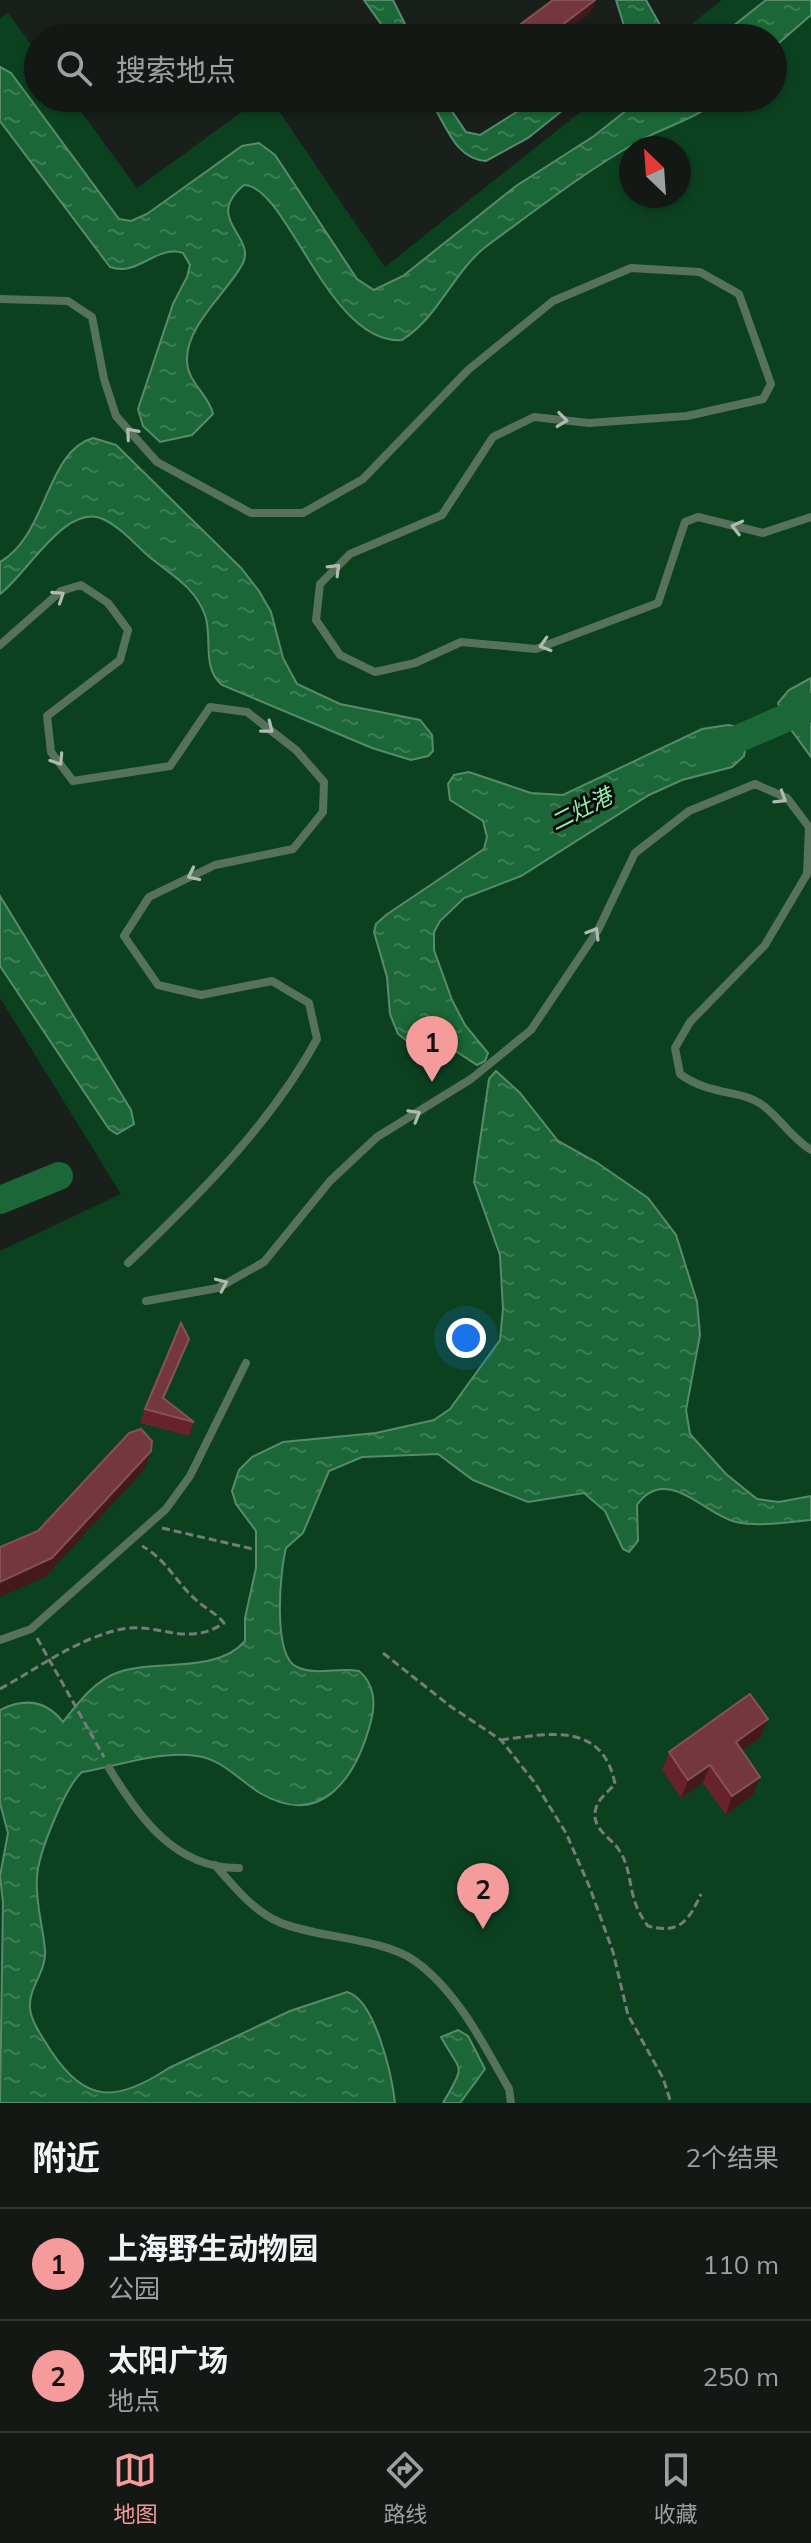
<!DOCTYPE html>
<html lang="zh">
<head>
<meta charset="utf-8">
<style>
	:root { --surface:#131814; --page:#202522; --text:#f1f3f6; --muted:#9da0a0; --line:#323734; --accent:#f59b9c }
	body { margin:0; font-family:Mulish,"Noto Sans SC",sans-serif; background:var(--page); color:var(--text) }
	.compass { position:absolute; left:619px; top:136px; width:72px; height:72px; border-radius:50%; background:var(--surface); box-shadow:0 2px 6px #0004; rotate:335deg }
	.you { position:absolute; left:466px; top:1338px; width:28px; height:28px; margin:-20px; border:6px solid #fff; border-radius:50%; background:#1a73e8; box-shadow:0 0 0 12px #1a73e833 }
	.badge { display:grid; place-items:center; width:52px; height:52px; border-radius:50%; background:var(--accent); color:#111; font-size:26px; font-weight:700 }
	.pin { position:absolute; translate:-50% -66px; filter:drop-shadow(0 2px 4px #0008) }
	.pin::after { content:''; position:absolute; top:42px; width:28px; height:24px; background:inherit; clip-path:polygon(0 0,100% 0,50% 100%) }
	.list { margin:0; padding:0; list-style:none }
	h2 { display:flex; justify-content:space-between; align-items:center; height:104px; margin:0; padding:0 32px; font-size:34px }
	h2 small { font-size:26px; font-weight:400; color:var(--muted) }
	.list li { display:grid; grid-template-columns:52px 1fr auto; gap:24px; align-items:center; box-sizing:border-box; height:112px; padding:0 32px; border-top:2px solid var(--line) }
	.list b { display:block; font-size:30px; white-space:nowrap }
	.list p { margin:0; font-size:26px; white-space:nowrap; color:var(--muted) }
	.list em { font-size:26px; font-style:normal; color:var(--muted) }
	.icon { flex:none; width:44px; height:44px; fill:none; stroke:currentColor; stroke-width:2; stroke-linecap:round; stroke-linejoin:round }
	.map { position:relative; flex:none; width:811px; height:2103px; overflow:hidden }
	.search { position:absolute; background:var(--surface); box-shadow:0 2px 6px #0004; left:24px; right:24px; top:24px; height:88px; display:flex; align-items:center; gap:20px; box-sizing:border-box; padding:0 28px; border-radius:44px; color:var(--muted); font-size:30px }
	.sheet { height:328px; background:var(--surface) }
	nav { display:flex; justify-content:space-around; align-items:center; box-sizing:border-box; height:112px; border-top:2px solid var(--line); background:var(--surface); font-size:22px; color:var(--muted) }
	nav a { display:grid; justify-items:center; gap:4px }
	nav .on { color:var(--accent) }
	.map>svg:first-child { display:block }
</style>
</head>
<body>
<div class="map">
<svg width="811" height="2103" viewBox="0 0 811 2103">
	<defs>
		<pattern id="water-ripples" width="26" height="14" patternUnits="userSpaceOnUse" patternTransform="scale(2)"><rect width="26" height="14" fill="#1c6737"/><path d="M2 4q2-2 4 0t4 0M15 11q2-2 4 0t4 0" fill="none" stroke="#3d7d54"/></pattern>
	</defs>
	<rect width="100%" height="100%" fill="#19201b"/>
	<path fill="#0c4120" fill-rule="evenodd" d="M722,0h89v2103h-811v-852l121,-57 -121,-196v-980l8,-5 30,41v44h33l66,90 124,-90h9l115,169 213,-169h175v-60h-99zM631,148h48v48h-48z"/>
	<path fill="url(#water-ripples)" stroke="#568c69" stroke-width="2" d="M364,0h29l19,38h-21z
		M616,0h30l14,25 -3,13h-34l2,-9z
		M766,0h45v15l-38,33v-10h-55z
		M0,67l11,6 108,146 12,2 16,-7 95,-68 17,-3 16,12 82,124 17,11 29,-14 113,-90 78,-50 48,-38h78c-23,21 -54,28 -81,43 -52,29 -103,69 -151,104 -35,26 -48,71 -86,95 -73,6 -115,-155 -158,-155 -41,34 12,51 -1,78 -15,29 -57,62 -56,97 0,23 22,34 26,54l-21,21 -32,7 -17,-16 -5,-17 35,-105 14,-27 3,-12 -7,-12c-26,-9 -45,24 -73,14l-110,-146z
		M428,98h15l23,34 14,3 59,-37h39l-50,40 -42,23c-34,-3 -40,-40 -58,-63z
		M93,438l23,7 125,123 18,23 12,21 12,46 14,26 43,20 80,16 12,15 1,16 -5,5 -17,4 -39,-12 -150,-63c-21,-18 -9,-47 -17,-70 -11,-30 -36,-41 -59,-61 -13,-12 -26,-27 -43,-35 -37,-17 -76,55 -103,75v-32c47,-26 46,-111 93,-124z
		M811,678v79l-27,-37 -6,-17 11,-13z
		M728,725l21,4 -5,27 -12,11 -50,13 -33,15 -128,81 -57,22 -24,23 -6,11v18l18,50 13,25 23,28 -3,8 -8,4 -23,-15 -34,1 -22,-17 -8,-20 -3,-37 -13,-45 2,-8 10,-9 98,-66 3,-12 -4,-16 -33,-21 -2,-16 6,-9 15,-3 62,21 32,2 139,-66z
		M0,896l131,214 3,14 -17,10 -8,-5 -109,-163z
		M496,1071l24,22 38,48 38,21 52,36 28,37 21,67 3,33 -14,75 4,24 36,40 31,25 22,3 32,-6v24c-23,2 -52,7 -75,2 -30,-6 -70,-59 -99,-17l1,36 -9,11 -6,-3 -18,-38 -21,-18 -56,9 -55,-22 -35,-26 -76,3 -33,14 -26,62 -17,15c-6,23 -14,108 11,119 20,9 41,0 62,4 15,12 17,32 12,50 -14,54 -48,109 -111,72 -20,-12 -38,-34 -63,-37 -38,-6 -78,10 -115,16 -17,15 -44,82 -45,105 -2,25 6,49 8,73 2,21 -17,38 -15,58 1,14 13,30 21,43 35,52 64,52 118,17l121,-57 57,-19c28,7 45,84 48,111h-395l3,-200 -3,-27 8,-43 -8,-30v-93c24,-12 46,-10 63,12 15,-19 32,-42 56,-50 37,-13 98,2 126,-31v-23l11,-50v-37l-20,-27 -4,-13 7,-21 13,-13 31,-15 93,-9 58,-13 16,-11 50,-69 3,-31 -3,-54 -26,-73 15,-103z
		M458,2030l10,6 17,33 -25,34h-17c24,-41 18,-29 -2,-66z"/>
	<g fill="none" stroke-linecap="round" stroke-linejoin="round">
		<path stroke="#1c6737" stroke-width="28" d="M717,748l94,-41
			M0,1200l59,-24"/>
		<path stroke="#767c78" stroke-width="3" stroke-dasharray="8 4" stroke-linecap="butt" d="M162,1528l91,21
			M37,1638l67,119
			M383,1653l67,53 51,34 34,43 31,50 24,55 23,64 15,63 35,63 8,25
			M0,1689c40,-22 76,-50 122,-60 35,-7 65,19 102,-6 -9,-11 -20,-15 -29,-24 -20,-18 -29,-40 -53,-53
			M501,1740c49,-7 102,-18 114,44 -6,7 -17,15 -19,24 -6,21 15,29 23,42 16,24 6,46 29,76 32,9 41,-6 53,-32"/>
		<path stroke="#56725c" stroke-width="8" d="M0,299l68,2 24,16 12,62 12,37 41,46 94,51h52l60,-34 105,-109 85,-69 78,-33 69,4 39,22 32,90 -8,15 -76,17 -98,7 -55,-6 -41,20 -51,78 -92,39 -30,30 -4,36 24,35 35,17 40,-9 46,-21 75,7 122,-46 27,-81 13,-5 65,16 48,-16
			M0,645l61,-54 20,-6 27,18 20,27 -8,30 -73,56 4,36 22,29 97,-15 40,-59 37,5 49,38 28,32 -1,30 -30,37 -78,16 -66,32 -25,39 34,49 43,10 71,-14 37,22 8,36c-46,85 -119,157 -189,224
			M146,1301l72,-13 46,-26 66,-81 47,-44 94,-58 60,-49 67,-100 37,-77 54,-42 66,-27 32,14 22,29 -2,47 -42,71 -75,77 -15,26 5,26c28,21 61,16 81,30 18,12 27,31 50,46
			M0,1640l31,-11 135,-120 24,-33 56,-113
			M109,1768c29,48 66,101 130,100
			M215,1865c18,20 38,46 64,57 36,16 102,15 136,39 42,30 69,84 94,128l2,14"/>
	</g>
	<path fill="#68222b" d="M189,1339l-25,60 30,23 -5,14 -49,-13 5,-14z
		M761,1737l-19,14 18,26 -7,18 -27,20 -23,-32 -22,15 -19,-28 7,-18z"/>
	<path fill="#43191c" d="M596,0l-5,12 -34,26h-12z
		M151,1451l-7,19 -99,107 -45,20v-15z
		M768,1719l-7,18 -32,23 7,-18z
		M710,1765l-7,18 -22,15 7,-18z
		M760,1777l-7,18 -27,20 6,-19z"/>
	<path fill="#75373e" stroke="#855257" stroke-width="2" d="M553,0h42l-50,38h-37l-2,-3z
		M181,1323l8,16 -26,59 31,24 -49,-13z
		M141,1429l11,12 -1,10 -99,107 -52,24v-35l38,-16 91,-98z
		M750,1694l18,25 -32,23 24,35 -28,19 -22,-31 -22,15 -19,-28z"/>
	<defs><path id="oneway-chevron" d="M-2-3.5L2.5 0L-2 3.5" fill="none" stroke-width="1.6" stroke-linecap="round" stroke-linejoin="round" transform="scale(2)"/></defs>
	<g stroke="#aebbb1">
		<use href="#oneway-chevron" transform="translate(562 420) rotate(7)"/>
		<use href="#oneway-chevron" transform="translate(131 433) rotate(-131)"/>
		<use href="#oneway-chevron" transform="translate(737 527) rotate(-166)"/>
		<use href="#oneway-chevron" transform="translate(335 569) rotate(-45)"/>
		<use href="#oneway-chevron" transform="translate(59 596) rotate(-33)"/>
		<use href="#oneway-chevron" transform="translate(545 645) rotate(163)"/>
		<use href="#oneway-chevron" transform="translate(268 728) rotate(38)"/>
		<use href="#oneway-chevron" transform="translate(58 760) rotate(57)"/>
		<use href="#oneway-chevron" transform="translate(781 798) rotate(32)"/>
		<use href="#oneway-chevron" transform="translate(193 875) rotate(154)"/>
		<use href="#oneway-chevron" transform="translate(594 933) rotate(-59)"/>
		<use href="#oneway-chevron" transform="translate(415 1115) rotate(-30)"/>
		<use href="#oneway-chevron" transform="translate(222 1284) rotate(-24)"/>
	</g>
	<g text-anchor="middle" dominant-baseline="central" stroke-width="6" stroke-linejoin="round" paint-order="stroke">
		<g font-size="22" font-style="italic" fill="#92f4ac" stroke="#060907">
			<text transform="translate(581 809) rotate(-27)">二灶港</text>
		</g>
	</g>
</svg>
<svg class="compass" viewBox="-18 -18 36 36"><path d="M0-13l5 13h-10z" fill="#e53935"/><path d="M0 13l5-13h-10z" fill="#9da0a0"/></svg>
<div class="you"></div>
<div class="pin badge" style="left:432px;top:1082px">1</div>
<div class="pin badge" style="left:483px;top:1929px">2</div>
<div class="search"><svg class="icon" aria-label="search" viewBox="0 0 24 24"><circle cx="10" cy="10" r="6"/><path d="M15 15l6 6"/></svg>搜索地点</div>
</div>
<section class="sheet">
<h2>附近<small>2个结果</small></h2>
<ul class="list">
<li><span class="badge">1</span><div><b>上海野生动物园</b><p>公园</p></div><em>110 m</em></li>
<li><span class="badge">2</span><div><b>太阳广场</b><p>地点</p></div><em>250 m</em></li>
</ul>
</section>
<nav>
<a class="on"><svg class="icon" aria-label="map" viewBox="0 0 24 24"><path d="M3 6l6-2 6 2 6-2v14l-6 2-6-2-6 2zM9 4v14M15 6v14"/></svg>地图</a>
<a><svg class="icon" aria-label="directions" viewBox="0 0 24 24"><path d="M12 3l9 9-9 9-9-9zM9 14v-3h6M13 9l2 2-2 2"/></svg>路线</a>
<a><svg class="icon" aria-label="saved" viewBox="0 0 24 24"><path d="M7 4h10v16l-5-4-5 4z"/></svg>收藏</a>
</nav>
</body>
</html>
